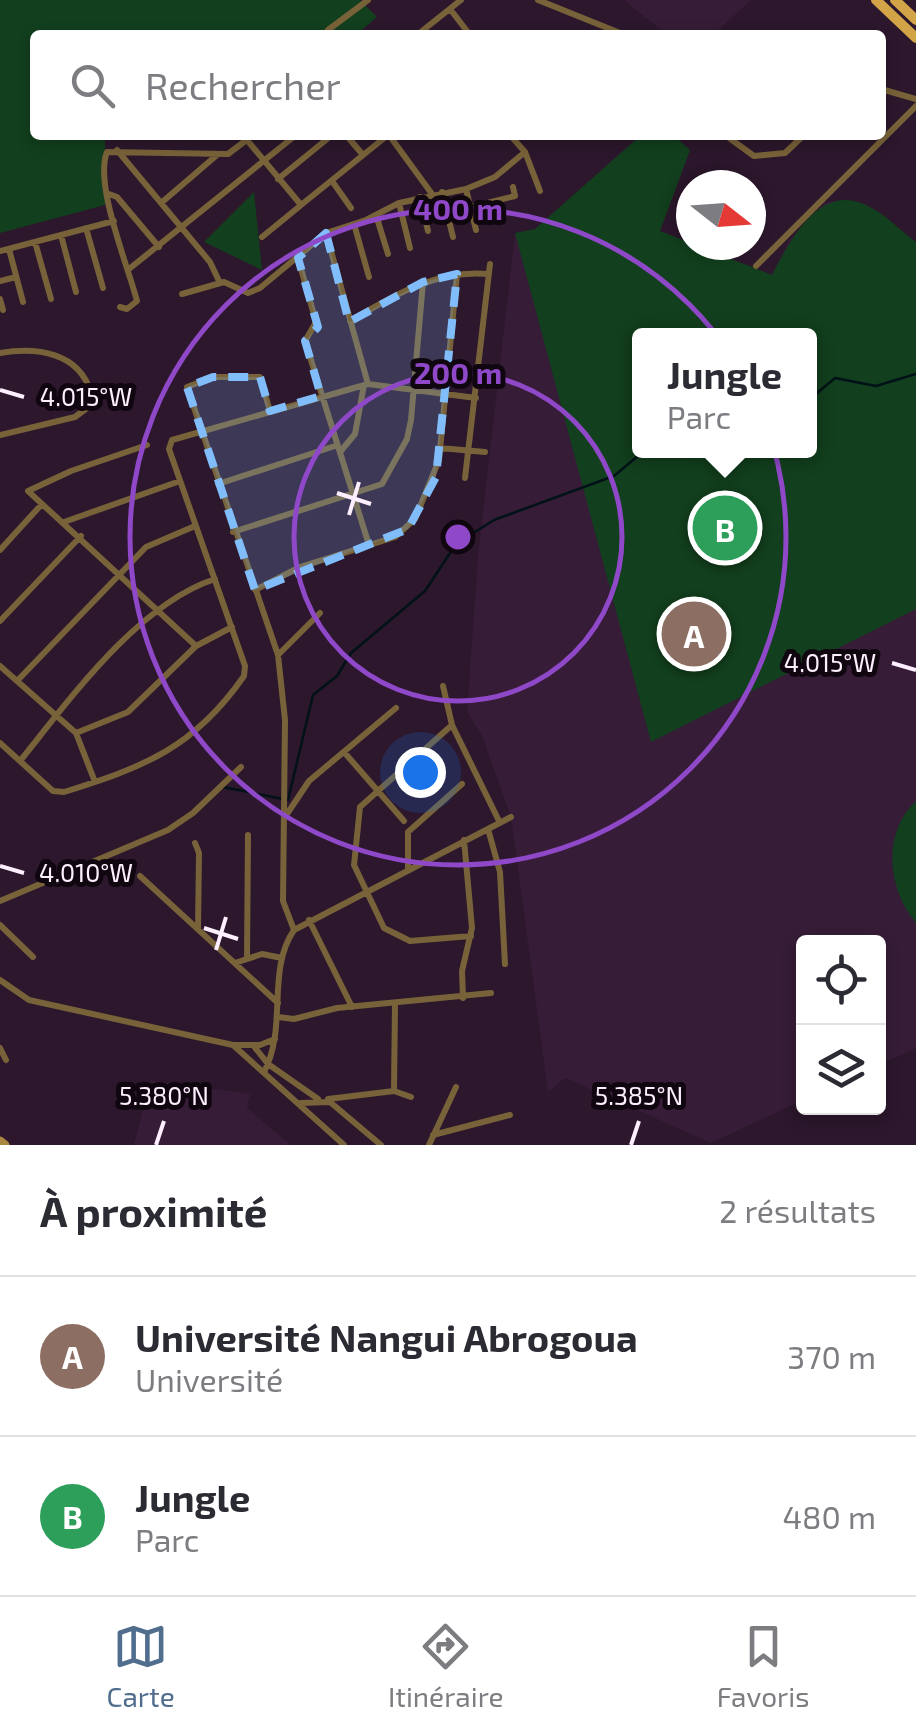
<!DOCTYPE html>
<html lang="fr">
<head>
<meta charset="utf-8">
<style>
	:root { --surface:#fff; --page:#f7f7f7; --text:#2b2b33; --muted:#7c7c81; --line:#e1e1e2; --accent:#516d8d }
	body { margin:0; font-family:"Exo 2",sans-serif; background:var(--page); color:var(--text) }
	.controls { position:absolute; right:30px; bottom:30px; display:grid; overflow:hidden; border-radius:10px; box-shadow:0 5px 15px #0003 }
	.controls button { width:90px; height:90px; display:grid; place-items:center; padding:0; border:0; border-bottom:2px solid var(--line); background:var(--surface); color:var(--text); font:50px sans-serif }
	.compass { position:absolute; left:676px; top:170px; width:90px; height:90px; border-radius:50%; background:var(--surface); box-shadow:0 5px 15px #0003; rotate:107deg }
	.you { position:absolute; left:420px; top:772px; width:35px; height:35px; margin:-25px; border:8px solid #fff; border-radius:50%; background:#1a73e8; box-shadow:0 0 0 15px #1a73e833 }
	.badge { display:grid; place-items:center; width:65px; height:65px; border-radius:50%; background:var(--accent); color:#fff; font-size:32px; font-weight:700 }
	.pin { position:absolute; translate:-50% -50%; border:5px solid #fff; box-shadow:0 2px 10px #0006 }
	.popup { position:absolute; left:632px; top:328px; width:185px; height:130px; box-sizing:border-box; display:grid; place-content:center; border-radius:10px; background:var(--surface); filter:drop-shadow(0 2px 8px #0005); font-size:32px; white-space:nowrap; color:var(--muted) }
	.popup b { font-size:38px; color:var(--text) }
	.popup::after { content:''; position:absolute; left:50%; top:100%; margin-left:-20px; border:20px solid transparent; border-top-color:var(--surface) }
	.list { margin:0; padding:0; list-style:none }
	h2 { display:flex; justify-content:space-between; align-items:center; height:130px; margin:0; padding:0 40px; font-size:42px }
	h2 small { font-size:32px; font-weight:400; color:var(--muted) }
	.list li { display:grid; grid-template-columns:65px 1fr auto; gap:30px; align-items:center; box-sizing:border-box; height:160px; padding:0 40px; border-top:2px solid var(--line) }
	.list b { display:block; font-size:38px; white-space:nowrap }
	.list p { margin:0; font-size:32px; white-space:nowrap; color:var(--muted) }
	.list em { font-size:32px; font-style:normal; color:var(--muted) }
	.icon { flex:none; width:55px; height:55px; fill:none; stroke:currentColor; stroke-width:2; stroke-linecap:round; stroke-linejoin:round }
	.map { position:relative; flex:none; width:916px; height:1145px; overflow:hidden }
	.search { position:absolute; background:var(--surface); box-shadow:0 5px 15px #0003; left:30px; right:30px; top:30px; height:110px; display:flex; align-items:center; gap:25px; box-sizing:border-box; padding:0 35px; border-radius:10px; color:var(--muted); font-size:38px }
	.sheet { height:450px; background:var(--surface) }
	nav { display:flex; justify-content:space-around; align-items:center; box-sizing:border-box; height:140px; border-top:2px solid var(--line); background:var(--surface); font-size:28px; color:var(--muted) }
	nav a { display:grid; justify-items:center; gap:5px }
	nav .on { color:var(--accent) }
	.map>svg:first-child { display:block }
</style>
</head>
<body>
<div class="map">
<svg width="916" height="1145" viewBox="0 0 916 1145">
	<rect width="100%" height="100%" fill="#2c172c"/>
	<path fill="#361c37" fill-rule="evenodd" d="M624,0h127l-38,35h-46z
		M641,135h32l17,15 -30,81 31,14 81,30 18,-36 35,-37 11,-1 28,2 52,39v806l-37,17 -1,-123h-74l-1,158 -92,43 -146,-65 -17,14 -37,-275 -29,-81 -15,-24 11,-157 37,-322 20,-4zM640,336h170v114h-170z
		M150,1080l100,14 -3,14 44,37h-157z"/>
	<path fill="#123f1d" fill-rule="evenodd" d="M0,0h360l17,17 -21,18h-321v100h70v70l-105,28z
		M641,135h32l17,15 -30,81 112,44c17,-33 47,-93 94,-70 18,8 34,25 50,37v367l-265,133 -136,-509 20,-4zM640,336h170v114h-170z
		M254,192l8,78 -58,-28z
		M916,801v122c-28,-33 -35,-89 0,-122z"/>
	<g fill="none" stroke-linecap="round" stroke-linejoin="round">
		<path stroke="#001218" stroke-width="2.5" d="M810,399l25,-21 41,8 40,-12
			M223,787l65,13 25,-105 24,-19 14,-23 74,-62 31,-47 38,-24 120,-44 31,-26"/>
		<path stroke="#786239" stroke-width="6" d="M538,0l87,35
			M450,9l20,26
			M328,30l40,-30
			M417,35l44,-35
			M881,89l35,10
			M346,135l17,20
			M389,135l43,59
			M510,135l15,17 15,39
			M725,135l29,21 31,-3 19,-18
			M247,140l54,65 87,-70
			M117,150l93,112 10,21
			M278,179l54,-44
			M332,181l19,27
			M466,189l10,41
			M442,192l11,45
			M109,194l8,3 42,50
			M420,197l8,34
			M161,203l56,-48
			M399,203l11,45
			M471,207l44,-11 -2,-9
			M376,215l12,39
			M354,224l15,53
			M86,228l17,60
			M326,233l42,151
			M61,235l15,57
			M262,237l38,-31
			M35,242l16,57
			M9,249l14,53
			M0,251l114,-30
			M298,258l18,64 -11,19 64,204
			M756,266l160,-160
			M129,269l167,-134
			M0,281l16,-4
			M182,294l42,-12 24,11 12,-5 66,-55 40,-13 33,-17 67,-14 29,-12 30,-25
			M0,299l3,11
			M120,307l7,2 10,-8c-9,-35 -43,-117 -30,-149l121,2 25,-19
			M350,321c44,-26 87,-52 139,-47
			M0,353c37,-6 79,-1 91,40l-4,15 -12,9 -75,18
			M270,411l-10,-34h-47l-26,10 91,268 7,65 -2,181 11,29
			M147,445l-76,26 -43,20 168,155
			M440,448l45,4
			M340,452l15,-18 9,-49
			M465,478l25,-214
			M218,484l117,-38
			M64,522l116,-41
			M233,532l149,-48 25,-45 4,-19 12,-138
			M0,550l41,-45
			M255,590l45,-23 95,-30 20,-18 24,-59 18,-186
			M0,621l81,-85
			M278,655l42,-42
			M0,666l76,67 19,49
			M17,681l129,-134 49,-21
			M443,686l9,39 -92,82 -6,58 30,63 26,13 61,-5
			M452,725l48,98
			M76,733l52,-21 68,-66 36,-19
			M0,743l53,48 11,1c80,-25 130,-44 180,-116l1,-10 -76,-217 3,-9 196,-56 108,14
			M344,752l60,69
			M20,761c50,-62 118,-157 195,-182
			M285,817l24,-36 87,-73
			M488,829l12,43 5,92
			M195,843l4,10 -1,76
			M408,868v-36l54,-48
			M140,876l138,127
			M0,901l168,-71 25,-17 48,-46
			M309,920l43,87
			M0,925l33,32
			M247,959l1,-124
			M235,963l27,-9 20,4
			M0,980l29,20 204,45 111,100
			M463,998l-1,-27 10,-43 -8,-88
			M278,1017l16,2 43,-11 154,-15
			M234,1045h26l15,-6
			M253,1045l15,19 50,35
			M0,1048l6,12
			M264,1072c24,-45 2,-101 30,-142l217,-113
			M394,1091l1,-88
			M328,1099l66,-8 17,6
			M301,1103l29,-1 51,43
			M433,1135l77,-20
			M429,1145l27,-58"/>
		<path stroke="#ab8842" stroke-width="9" d="M0,1141l5,4"/>
		<path stroke="#d3a447" stroke-width="10" d="M876,0l40,38
			M895,0l21,20"/>
	</g>
	<path fill="#80bdfa" fill-opacity="0.2" stroke="#80bdfa" stroke-width="8" stroke-dasharray="20 12" stroke-linejoin="round" d="M326,233l23,89 74,-40 34,-8 -21,203 -28,52 -153,61 -68,-203 26,-10h47l10,34 51,-15 -16,-55 13,-14 -20,-69z"/>
	<path fill="none" stroke="#feeffe" stroke-width="4" d="M0,390l24,7M337,493l34,11M349,515l10,-33M892,663l24,7M0,866l24,7M204,928l34,11M216,950l10,-33M156,1145l8,-24M631,1145l8,-24"/>
	<g fill="none" stroke="#8f49c8" stroke-width="5">
		<circle cx="458" cy="537" r="164"/>
		<circle cx="458" cy="537" r="328"/>
	</g>
	<g font-size="25" text-anchor="middle" fill="#feeffe" stroke="#0f060f" stroke-width="10" stroke-linejoin="round" paint-order="stroke">
		<text x="86" y="406">4.015°W</text>
		<text x="830" y="672">4.015°W</text>
		<text x="86" y="882">4.010°W</text>
		<text x="164" y="1105">5.380°N</text>
		<text x="639" y="1105">5.385°N</text>
	</g>
	<circle cx="458" cy="537" r="15" fill="#8f49c8" stroke="#0f060f" stroke-width="5"/>
	<g font-size="30" text-anchor="middle" font-weight="bold" fill="#8f49c8" stroke="#0f060f" stroke-width="10" stroke-linejoin="round" paint-order="stroke">
		<text x="458" y="220">400 m</text>
		<text x="458" y="384">200 m</text>
	</g>
</svg>
<div class="controls">
<button><svg class="icon" aria-label="locate" viewBox="0 0 24 24"><circle cx="12" cy="12" r="6"/><path d="M12 2v4M12 18v4M2 12h4M18 12h4"/></svg></button>
<button><svg class="icon" aria-label="layers" viewBox="0 0 24 24"><path d="M12 4l9 5-9 5-9-5zM3 14l9 5 9-5"/></svg></button>
</div>
<svg class="compass" viewBox="-18 -18 36 36"><path d="M0-13l5 13h-10z" fill="#e53935"/><path d="M0 13l5-13h-10z" fill="#7c7c81"/></svg>
<div class="you"></div>
<div class="pin badge" style="left:694px;top:634px;background:#8d6e63">A</div>
<div class="pin badge" style="left:725px;top:528px;background:#2e9e5b">B</div>
<div class="popup"><b>Jungle</b>Parc</div>
<div class="search"><svg class="icon" aria-label="search" viewBox="0 0 24 24"><circle cx="10" cy="10" r="6"/><path d="M15 15l6 6"/></svg>Rechercher</div>
</div>
<section class="sheet">
<h2>À proximité<small>2 résultats</small></h2>
<ul class="list">
<li><span class="badge" style="background:#8d6e63">A</span><div><b>Université Nangui Abrogoua</b><p>Université</p></div><em>370 m</em></li>
<li><span class="badge" style="background:#2e9e5b">B</span><div><b>Jungle</b><p>Parc</p></div><em>480 m</em></li>
</ul>
</section>
<nav>
<a class="on"><svg class="icon" aria-label="map" viewBox="0 0 24 24"><path d="M3 6l6-2 6 2 6-2v14l-6 2-6-2-6 2zM9 4v14M15 6v14"/></svg>Carte</a>
<a><svg class="icon" aria-label="directions" viewBox="0 0 24 24"><path d="M12 3l9 9-9 9-9-9zM9 14v-3h6M13 9l2 2-2 2"/></svg>Itinéraire</a>
<a><svg class="icon" aria-label="saved" viewBox="0 0 24 24"><path d="M7 4h10v16l-5-4-5 4z"/></svg>Favoris</a>
</nav>
</body>
</html>
